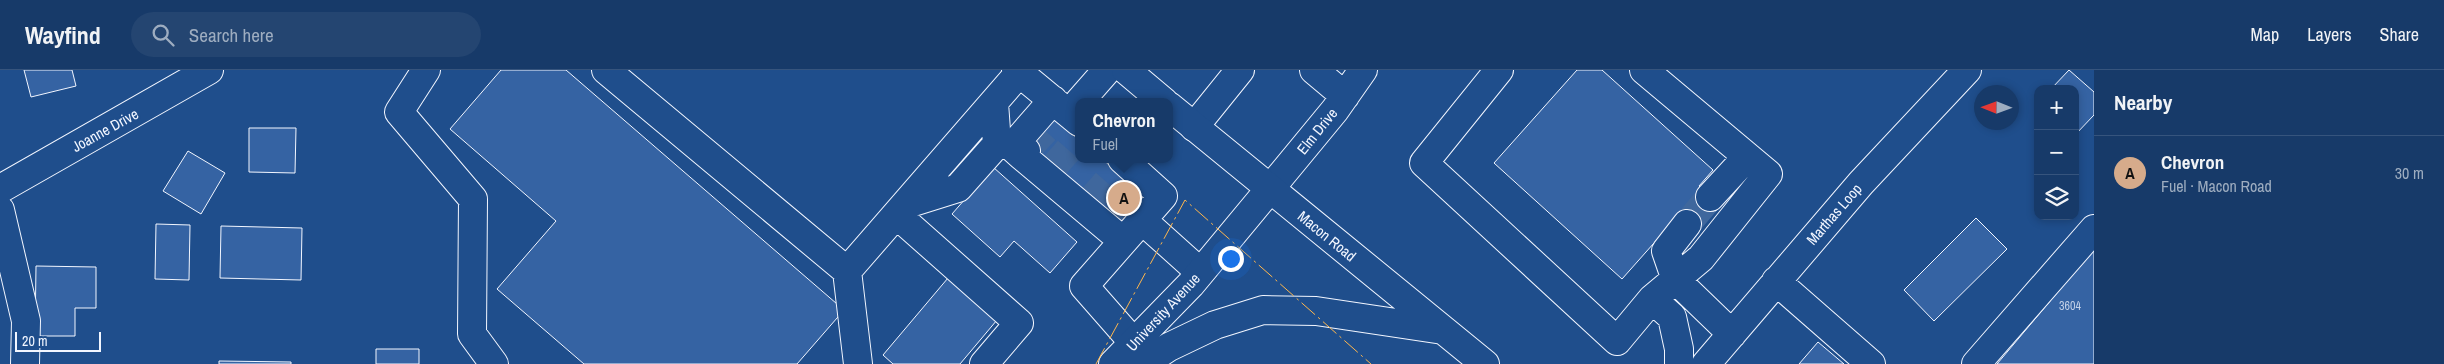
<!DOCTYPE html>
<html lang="en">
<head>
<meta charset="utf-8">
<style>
	:root { --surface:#173a69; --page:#244571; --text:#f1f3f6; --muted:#9eadc0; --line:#36547d; --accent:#d6ab8b }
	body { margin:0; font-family:"Archivo Narrow",sans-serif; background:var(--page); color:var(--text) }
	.controls { position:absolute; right:15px; top:15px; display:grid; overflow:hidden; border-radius:10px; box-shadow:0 2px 8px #0003 }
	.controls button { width:45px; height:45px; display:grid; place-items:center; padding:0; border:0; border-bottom:1px solid var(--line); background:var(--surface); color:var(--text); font:25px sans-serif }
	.compass { position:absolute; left:1974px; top:15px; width:45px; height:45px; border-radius:50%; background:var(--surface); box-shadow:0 2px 8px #0003; rotate:271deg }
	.scale { position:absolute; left:15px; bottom:12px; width:86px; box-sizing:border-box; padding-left:5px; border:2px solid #f2f6ff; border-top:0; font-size:14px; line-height:18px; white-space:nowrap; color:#f2f6ff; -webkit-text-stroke:4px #1f4e8c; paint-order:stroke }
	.you { position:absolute; left:1230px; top:188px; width:18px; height:18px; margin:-12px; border:4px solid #fff; border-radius:50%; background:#1a73e8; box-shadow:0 0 0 8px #1a73e833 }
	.badge { display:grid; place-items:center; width:32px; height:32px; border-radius:50%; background:var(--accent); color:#111; font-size:16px; font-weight:700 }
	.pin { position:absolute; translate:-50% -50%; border:2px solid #fff; box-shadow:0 1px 5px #0006 }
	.popup { position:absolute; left:1075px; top:28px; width:98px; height:65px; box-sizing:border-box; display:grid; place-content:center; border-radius:10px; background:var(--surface); filter:drop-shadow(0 1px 4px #0005); font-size:16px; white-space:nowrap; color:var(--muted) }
	.popup b { font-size:19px; color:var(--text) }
	.popup::after { content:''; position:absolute; left:50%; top:100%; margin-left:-10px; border:10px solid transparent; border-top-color:var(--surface) }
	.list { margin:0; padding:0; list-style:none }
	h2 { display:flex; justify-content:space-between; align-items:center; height:65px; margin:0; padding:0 20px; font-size:21px }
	h2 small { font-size:16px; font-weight:400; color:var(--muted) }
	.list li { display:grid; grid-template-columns:32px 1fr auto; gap:15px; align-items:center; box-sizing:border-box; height:75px; padding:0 20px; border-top:1px solid var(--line) }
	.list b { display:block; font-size:19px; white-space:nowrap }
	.list p { margin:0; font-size:16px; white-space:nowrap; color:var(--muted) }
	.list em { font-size:16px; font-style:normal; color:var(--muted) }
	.icon { flex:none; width:28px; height:28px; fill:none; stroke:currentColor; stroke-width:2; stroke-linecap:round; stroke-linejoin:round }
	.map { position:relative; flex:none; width:2094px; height:294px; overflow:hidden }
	header { display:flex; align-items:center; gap:30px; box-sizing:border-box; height:70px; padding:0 25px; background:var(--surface); border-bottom:1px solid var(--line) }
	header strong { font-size:24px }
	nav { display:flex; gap:28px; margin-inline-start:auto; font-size:18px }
	.search { width:350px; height:45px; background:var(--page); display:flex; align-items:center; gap:12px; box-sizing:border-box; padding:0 18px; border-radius:28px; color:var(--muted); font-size:19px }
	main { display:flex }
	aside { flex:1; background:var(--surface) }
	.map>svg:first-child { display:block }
</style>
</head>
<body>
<header>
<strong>Wayfind</strong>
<div class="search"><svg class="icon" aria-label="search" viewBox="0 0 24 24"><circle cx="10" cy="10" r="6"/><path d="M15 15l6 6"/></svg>Search here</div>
<nav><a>Map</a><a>Layers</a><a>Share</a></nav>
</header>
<main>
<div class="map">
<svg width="2094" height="294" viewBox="0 0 2094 294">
	<rect width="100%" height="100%" fill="#1f4e8c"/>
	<path fill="#3563a3" stroke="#f2f6ff" d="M24,0h48l4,16 -45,11z
		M501,0h65l278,240 -47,54h-213l-87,-75 59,-68 -106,-92z
		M1577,0h25l111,100 -14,16 21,20 -24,26 -18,-16 -56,63 -128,-116z
		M2069,0l25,22v23l-19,20v-46h-24z
		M1050,46l29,24v19h23l46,39 -27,32 -98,-82z
		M249,58h47l-1,45 -46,-1z
		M188,81l37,22 -24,41 -38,-23z
		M993,97l84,75 -27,31 -36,-32 -14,16 -48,-43z
		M1976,148l31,31 -73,72 -30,-31z
		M156,154l34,1 -1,55 -34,-1z
		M221,156l81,2 -1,52 -81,-2z
		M2094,179v115h-97z
		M36,196l60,1v41h-21v28h-40z
		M948,208l49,42 -37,44h-67l-10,-9z
		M1818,272l26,22h-45z
		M376,279h43v15h-43z
		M219,291l72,1v2h-72z"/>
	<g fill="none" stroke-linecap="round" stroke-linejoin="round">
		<path stroke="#3f679d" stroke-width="28" stroke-dasharray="28 14" stroke-linecap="butt" d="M1026,81l29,-31
			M1050,101l28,-32
			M1088,133l28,-32
			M1111,153l29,-32
			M1687,154l23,-27"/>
		<defs>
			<path id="minor" d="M426,0l-27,42 74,87 -1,135 22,30
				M606,0l241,201 11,93
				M1016,0l63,52
				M1314,0l31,26
				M1499,0l-75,93 193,178 35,-42 49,-41 67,-84 -124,-104
				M1079,32l28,-32
				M1194,57l46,-57
				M1026,81l-4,5 101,85
				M1022,86l-10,-9 41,-47
				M1122,89l41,37 -79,90 50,57
				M0,119l209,-119
				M1269,120l66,-80 28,-40
				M1710,127l37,-40
				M907,134l51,-16 39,-44 -3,-41
				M0,140l26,111 -1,43
				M897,145l122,108 -35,41
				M1142,150l58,52
				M1687,154l-21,27 10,29 56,54
				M847,201l173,-199
				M1776,211l95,83
				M1652,229l20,18 7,32v15
				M1706,294l155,-181 106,-113
				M1976,294l118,-135"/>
			<path id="major" d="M1126,0l38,32
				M1169,36l316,258
				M1113,294l78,-80 78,-94
				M1143,294l26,-17 46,-22 48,-15 53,1 127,19"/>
		</defs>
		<use href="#minor" stroke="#f2f6ff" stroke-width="30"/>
		<use href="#major" stroke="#f2f6ff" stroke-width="30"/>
		<use href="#minor" stroke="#1f4e8c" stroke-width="28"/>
		<use href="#major" stroke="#1f4e8c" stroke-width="28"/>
		<path stroke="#ffb74d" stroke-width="1" stroke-dasharray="18 4 2.5 4" stroke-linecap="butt" d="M1096,294l89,-164 186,164"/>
	</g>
	<g text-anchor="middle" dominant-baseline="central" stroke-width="4" stroke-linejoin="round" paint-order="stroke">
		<g font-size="12" fill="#c3d1e8">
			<text x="2070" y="236">3604</text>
		</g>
		<g font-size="15" fill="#f2f6ff" stroke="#1f4e8c">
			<text transform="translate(105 60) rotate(-29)">Joanne Drive</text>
			<text transform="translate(1317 61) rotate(-51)">Elm Drive</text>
			<text transform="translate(1834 144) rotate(-49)">Marthas Loop</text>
			<text transform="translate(1327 166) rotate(39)">Macon Road</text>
			<text transform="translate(1163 242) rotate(-47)">University Avenue</text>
		</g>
	</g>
</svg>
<div class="controls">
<button>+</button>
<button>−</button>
<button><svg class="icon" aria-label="layers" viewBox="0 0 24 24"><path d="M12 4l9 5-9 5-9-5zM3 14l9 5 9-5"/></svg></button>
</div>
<svg class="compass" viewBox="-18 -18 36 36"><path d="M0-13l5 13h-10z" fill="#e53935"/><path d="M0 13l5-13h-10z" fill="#9eadc0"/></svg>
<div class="scale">20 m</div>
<div class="you"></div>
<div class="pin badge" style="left:1124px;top:128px">A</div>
<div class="popup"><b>Chevron</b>Fuel</div>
</div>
<aside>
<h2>Nearby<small></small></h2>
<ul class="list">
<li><span class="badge">A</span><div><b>Chevron</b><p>Fuel · Macon Road</p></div><em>30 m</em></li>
</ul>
</aside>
</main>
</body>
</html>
